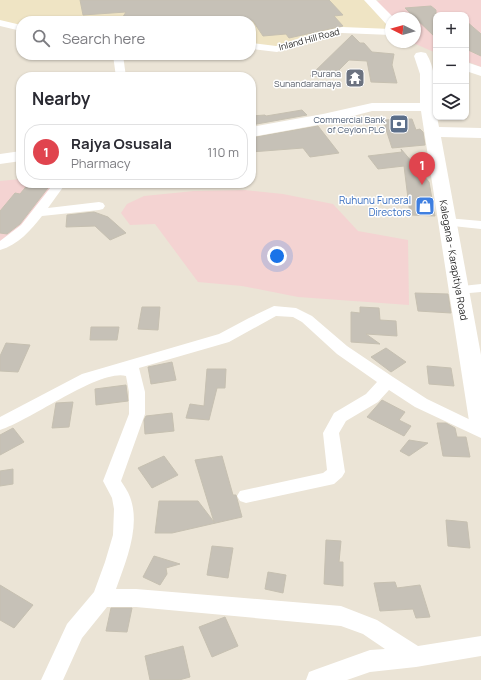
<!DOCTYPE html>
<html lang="en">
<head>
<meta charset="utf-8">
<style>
	:root { --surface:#fff; --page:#f7f7f7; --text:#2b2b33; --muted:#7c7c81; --line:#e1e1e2; --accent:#2563eb }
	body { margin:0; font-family:Manrope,sans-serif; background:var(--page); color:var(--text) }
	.controls { position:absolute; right:12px; top:12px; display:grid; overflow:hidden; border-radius:8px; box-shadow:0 1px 3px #0004 }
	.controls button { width:36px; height:36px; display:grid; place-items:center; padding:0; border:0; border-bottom:1px solid var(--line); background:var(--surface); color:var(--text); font:20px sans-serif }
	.compass { position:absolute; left:385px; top:12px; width:36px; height:36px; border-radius:50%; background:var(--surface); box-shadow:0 1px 3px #0004; rotate:275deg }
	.you { position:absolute; left:277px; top:256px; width:14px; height:14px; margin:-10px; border:3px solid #fff; border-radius:50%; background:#1a73e8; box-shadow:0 0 0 6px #1a73e833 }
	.badge { display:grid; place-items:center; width:26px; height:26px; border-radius:50%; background:var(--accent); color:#fff; font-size:13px; font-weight:700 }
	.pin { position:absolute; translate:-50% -33px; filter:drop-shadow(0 1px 2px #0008) }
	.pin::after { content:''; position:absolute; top:21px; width:14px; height:12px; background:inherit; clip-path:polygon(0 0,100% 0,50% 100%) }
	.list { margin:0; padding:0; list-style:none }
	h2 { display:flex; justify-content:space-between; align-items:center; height:52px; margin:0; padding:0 16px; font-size:17px }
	h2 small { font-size:13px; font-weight:400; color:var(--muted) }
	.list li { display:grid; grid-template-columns:26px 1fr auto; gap:12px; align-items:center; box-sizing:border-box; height:56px; margin:0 8px 8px; padding:0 8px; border:1px solid var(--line); border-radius:16px }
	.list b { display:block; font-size:15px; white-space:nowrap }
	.list p { margin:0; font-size:13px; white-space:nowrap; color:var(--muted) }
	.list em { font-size:13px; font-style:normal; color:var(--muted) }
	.icon { flex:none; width:22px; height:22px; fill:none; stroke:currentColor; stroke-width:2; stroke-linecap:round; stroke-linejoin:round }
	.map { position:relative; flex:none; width:481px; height:680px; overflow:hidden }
	.search { position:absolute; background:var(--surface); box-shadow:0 1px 3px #0004; left:16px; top:16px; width:240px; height:44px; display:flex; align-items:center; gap:10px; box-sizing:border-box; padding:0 14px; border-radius:16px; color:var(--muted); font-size:15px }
	.panel { position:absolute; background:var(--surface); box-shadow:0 1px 3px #0004; left:16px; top:72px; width:240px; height:116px; border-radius:16px }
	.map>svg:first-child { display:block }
</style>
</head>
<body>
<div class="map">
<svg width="481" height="680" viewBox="0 0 481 680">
	<rect width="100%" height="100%" fill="#ebe4d6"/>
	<path fill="#efe4c4" d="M0,0h370l21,22v10l-49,-2 -59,18 -32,-2v-25h-230v7l-21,-5z"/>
	<path fill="#f4d3d2" d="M382,0h99v67l-15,-6v-46h-30v38l-25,-11h4v-24h-24l-20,-16z
		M21,179v4h39l-52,60 -8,-2v-60z
		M245,190l38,4 50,10 25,27 50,9 1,65 -111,-8 -56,-11 -44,-4 -43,-58 -25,1 -9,-12 6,-9 17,-8 50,-5z"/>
	<path fill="#c6c1b7" stroke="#c6c0b1" d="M80,0h249l14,15 -9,1 9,10 -54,12 -3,-4 -23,2 -10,-15 -132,-1 5,-8 -43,3z
		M431,6l5,4v28l-31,-30z
		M466,21l15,13v22l-15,-7z
		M352,35l8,8h4l8,9 22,2 -2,11 5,18 -26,-1 -4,-21 -18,-1 -10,10v7l-29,-1z
		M302,110l5,5 -56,10v-9l14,-1 1,1z
		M412,119l4,11 4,-1 3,3 2,13 -33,3 -9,-28z
		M318,126l21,27 -29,4 -7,-9 -52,4v-14z
		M401,149l28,33 6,34 -25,-1 -6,-49 -26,3 -10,-13 34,-4z
		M29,183l22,1 -31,40 -13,10 -7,-1v-22l15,-18 5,1z
		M94,212l14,5 18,16 -16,7 -15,-14 -29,1 1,-12z
		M415,293l33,1 3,19 -33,-2z
		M142,307h18l-2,23 -20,-1z
		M360,307l19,1 1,12 16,1 1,15 -31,-2 14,10 -29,-2v-30l9,1z
		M91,327h28l-2,13h-27z
		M6,343l24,2 -12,27 -18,-1v-15z
		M386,348l20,14 -15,10 -20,-15z
		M172,362l4,18 -25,4 -3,-17z
		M427,366l24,2 3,18 -25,-2z
		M207,369h19l-1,19h-8l-8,32 -23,-2 4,-14 14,2z
		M126,385l2,16 -32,4 -1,-16z
		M382,400l23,12 -6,8 12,6 -7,10 -37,-19z
		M73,402l-4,25 -17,1 4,-25z
		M172,413l2,18 -29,3 -1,-14 2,-4z
		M437,423h9l9,5 2,9h9l4,20 -27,-1z
		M13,428l11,14 -24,13v-20z
		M409,440l19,3 -19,13 -9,-5z
		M164,456l14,19 -26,13 -14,-20z
		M222,456l11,39h3l6,22 -70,16h-17l4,-32h39l16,21 -19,-62z
		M13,469v15l-13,2v-15z
		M446,520l21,2 3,26 -22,-2z
		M326,540l15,1 -2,21h4v24l-19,-2z
		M212,546l21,2 -5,30 -21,-3z
		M154,556l26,8 -14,4 1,6 -7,11 -17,-8z
		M268,572l18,3 -3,18 -18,-4z
		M395,582l2,6 23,-3 10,32 -14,1 -3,-9 -33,2 -6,-28z
		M0,585l33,20 -19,23 -14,-8z
		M111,608h21l-5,24 -21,-1z
		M225,617l13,29 -26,11 -13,-30z
		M183,646l7,31 -11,3h-29l-5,-24z"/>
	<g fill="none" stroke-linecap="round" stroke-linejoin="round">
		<path fill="#fff" fill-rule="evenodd" d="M0,20l21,5v6l-21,-5z
			M342,27l49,2v6l-49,-2 -22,4 -43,15 -26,-3v-6l25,3 39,-13z
			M113,55h10l3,22h-10z
			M158,72l3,1 2,4h-32l5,-3z
			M54,183h12l-18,25 51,-6 4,1 2,3 -2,3 -4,1 -57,6c-11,14 -24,29 -42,34v-9l21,-16z
			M447,218l34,3v8l-38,-4 -2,-3 2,-3z
			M481,284v8l-23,2 -5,-1 -2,-3 2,-3z
			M274,306l22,2 16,8 35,30 46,31 34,22 54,26v13l-66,-31 -26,-17 -11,12 -32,19 -7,12 6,39 -3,5 -8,7 -88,19 -6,-2 -3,-5 3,-5 83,-18 4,-3 -4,-37 11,-20 32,-19 11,-12 -40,-28 -35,-32 -9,-5 -17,-1 -47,26 -90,26 6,24v22l-24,67c3,5 7,10 9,16 11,29 -4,64 -14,92h20l205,17 36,14 41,26 63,-10v20l-65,11 -46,5 -23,8h-41l3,-8 8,-3 53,-19 15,-1 -22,-15 -22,-8 -205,-19h-29l-25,31 -19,42h-22l26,-56 27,-32 11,-30 8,-27 1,-26 -2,-11 -9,-17 26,-67v-22l-3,-16c-27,-7 -96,45 -126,54v-13l82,-43 137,-40 30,-16z"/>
		<path fill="#fff" fill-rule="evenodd" d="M364,0h12l18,18h-3v8l-4,-1z
			M421,52l5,1c11,17 10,44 10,64h1l2,10 42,1v10l-40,-1 40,218v75l-9,-3 -3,-6 -48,-310h-49l-49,13 -72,13v-10l72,-13 49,-11h48v-29l-6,-18 2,-3z
			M466,62l15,5v9l-15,-5z
			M21,151v10l-21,3v-10z"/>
	</g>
	<defs>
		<symbol id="temple-square" viewBox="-11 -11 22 22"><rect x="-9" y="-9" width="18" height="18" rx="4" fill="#6b7280" stroke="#fff"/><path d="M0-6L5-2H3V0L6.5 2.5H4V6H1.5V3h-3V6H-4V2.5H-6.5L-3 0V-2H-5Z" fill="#fff"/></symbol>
		<symbol id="bank-square" viewBox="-11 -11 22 22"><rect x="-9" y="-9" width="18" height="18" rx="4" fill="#5c6f8a" stroke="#fff"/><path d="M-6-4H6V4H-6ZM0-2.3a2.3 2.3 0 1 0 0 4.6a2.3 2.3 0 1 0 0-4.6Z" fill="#fff"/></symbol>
		<symbol id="shop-square" viewBox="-11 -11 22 22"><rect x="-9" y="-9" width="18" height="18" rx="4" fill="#3f7fe0" stroke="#fff"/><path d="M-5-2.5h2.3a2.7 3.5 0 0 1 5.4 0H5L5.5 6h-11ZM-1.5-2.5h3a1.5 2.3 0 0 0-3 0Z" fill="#fff"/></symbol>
	</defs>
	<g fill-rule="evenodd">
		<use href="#temple-square" x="344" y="67" width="22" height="22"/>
		<use href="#bank-square" x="388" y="113" width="22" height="22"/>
		<use href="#shop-square" x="414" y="195" width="22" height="22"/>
	</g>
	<g text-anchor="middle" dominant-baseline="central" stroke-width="3" stroke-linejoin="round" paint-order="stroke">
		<g font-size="9" fill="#272727" stroke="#fff">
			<text transform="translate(309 39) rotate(-15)">Inland Hill Road</text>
		</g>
		<g font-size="9" fill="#5b616d" stroke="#fff" text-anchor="end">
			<text x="341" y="73">Purana<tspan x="341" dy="10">Sunandaramaya</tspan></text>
		</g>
		<g font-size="9" fill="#4e5e75" stroke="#fff" text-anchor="end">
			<text x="385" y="119">Commercial Bank<tspan x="385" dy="10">of Ceylon PLC</tspan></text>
		</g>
		<g font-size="10" fill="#366cbe" stroke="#fff" text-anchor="end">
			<text x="411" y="200">Ruhunu Funeral<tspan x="411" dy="12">Directors</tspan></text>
		</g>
		<g font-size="10" fill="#272727" stroke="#fff">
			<text transform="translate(454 260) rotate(80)">Kalegana - Karapitiya Road</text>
		</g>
	</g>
</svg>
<div class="controls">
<button>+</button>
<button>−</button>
<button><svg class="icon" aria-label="layers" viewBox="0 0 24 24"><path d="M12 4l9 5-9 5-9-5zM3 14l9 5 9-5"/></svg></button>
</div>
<svg class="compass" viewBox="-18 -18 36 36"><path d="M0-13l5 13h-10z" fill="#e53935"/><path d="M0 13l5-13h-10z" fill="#7c7c81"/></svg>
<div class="you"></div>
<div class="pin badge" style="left:422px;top:185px;background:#e0444e">1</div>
<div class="search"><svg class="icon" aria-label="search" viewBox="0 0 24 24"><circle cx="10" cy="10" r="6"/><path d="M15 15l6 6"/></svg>Search here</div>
<section class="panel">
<h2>Nearby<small></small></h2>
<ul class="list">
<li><span class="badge" style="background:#e0444e">1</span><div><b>Rajya Osusala</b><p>Pharmacy</p></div><em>110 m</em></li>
</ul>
</section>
</div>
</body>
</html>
